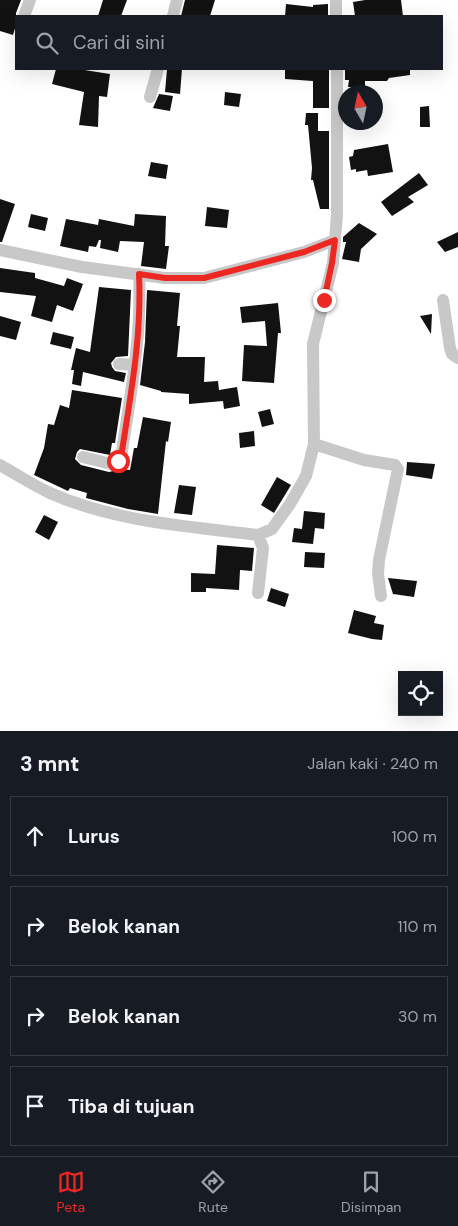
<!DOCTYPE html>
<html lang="id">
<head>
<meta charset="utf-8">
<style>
	:root { --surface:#171b24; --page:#20242c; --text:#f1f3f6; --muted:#9ea1a6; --line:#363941; --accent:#ed2823 }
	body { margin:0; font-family:"DM Sans",sans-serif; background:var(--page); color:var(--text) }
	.controls { position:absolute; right:15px; bottom:15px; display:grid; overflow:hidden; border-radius:0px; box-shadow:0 5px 20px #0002 }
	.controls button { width:45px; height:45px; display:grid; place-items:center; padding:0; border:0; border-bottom:1px solid var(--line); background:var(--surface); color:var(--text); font:25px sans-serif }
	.compass { position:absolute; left:338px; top:85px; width:45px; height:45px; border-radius:50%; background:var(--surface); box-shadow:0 5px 20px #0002; rotate:351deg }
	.stop { position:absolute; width:15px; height:15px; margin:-11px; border:4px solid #ed2823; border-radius:50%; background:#fff }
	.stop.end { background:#ed2823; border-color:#fff; box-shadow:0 1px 5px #0008 }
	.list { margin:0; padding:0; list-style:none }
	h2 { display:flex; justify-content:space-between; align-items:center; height:65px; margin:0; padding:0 20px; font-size:21px }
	h2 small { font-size:16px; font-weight:400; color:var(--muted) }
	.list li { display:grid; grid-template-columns:32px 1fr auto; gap:15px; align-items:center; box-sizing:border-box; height:80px; margin:0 10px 10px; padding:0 10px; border:1px solid var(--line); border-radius:0px }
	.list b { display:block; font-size:19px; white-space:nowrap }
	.list em { font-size:16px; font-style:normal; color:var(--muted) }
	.icon { flex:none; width:28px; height:28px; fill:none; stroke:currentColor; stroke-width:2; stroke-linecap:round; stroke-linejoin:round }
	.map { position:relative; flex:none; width:458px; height:731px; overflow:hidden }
	.search { position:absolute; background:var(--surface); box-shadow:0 5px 20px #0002; left:15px; right:15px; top:15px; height:55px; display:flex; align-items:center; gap:12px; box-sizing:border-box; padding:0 18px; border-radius:0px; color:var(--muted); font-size:19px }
	.sheet { height:425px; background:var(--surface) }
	nav { display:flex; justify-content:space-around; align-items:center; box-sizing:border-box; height:70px; border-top:1px solid var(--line); background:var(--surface); font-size:14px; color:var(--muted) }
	nav a { display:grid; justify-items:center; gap:2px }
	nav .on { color:var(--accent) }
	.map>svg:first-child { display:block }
</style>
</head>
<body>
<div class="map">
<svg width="458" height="731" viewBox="0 0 458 731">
	<rect width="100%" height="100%" fill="#fff"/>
	<path fill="#121212" d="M0,0h21l-5,13v12l-3,10 -13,-4z
		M103,0h24l-6,16h-23z
		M185,0h30l-5,16h-29z
		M365,0h36l2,16h-48l-2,-14z
		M286,4l27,3v-2l15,-1v12h-43z
		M56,69h22l32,5 -3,23 -8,-1 -1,31 -19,-2 5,-33 -32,-8z
		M167,69h15l-2,25 -15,-2z
		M285,69h44v39h-16v-27l-28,-2z
		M345,69h65v6l-21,3 -2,3h-22v6h-17l1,-7h-4z
		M225,92l16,2 -2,13 -15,-2z
		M159,94l14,2 -3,15 -17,-3z
		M429,106l1,21h-10v-20z
		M306,113h12v18h11v78h-9l-7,-29h-2l1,-12 -4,-43h-3z
		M388,144l5,28 -25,4 -1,-6 -11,2v-3l-5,1 -2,-13 4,-1 1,-6z
		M151,162l17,3 -2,14 -18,-3z
		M419,173l9,12 -20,12 6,5 -22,14 -11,-14z
		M0,199l15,5 -13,38h-2z
		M207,207l22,3 -2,18 -22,-2z
		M31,214l17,4 -3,13 -17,-4z
		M135,214l31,2 -1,30h4l-3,23 -25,-3 3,-24 -24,-1 -2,11 -18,-4 1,-8h-2l-3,7 -7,-1 -1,6 -28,-6 6,-27 32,6 1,-6 35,7z
		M359,223l18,11 -16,15 -2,13 -17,-3 4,-17h-3v-5z
		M458,232v15l-13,5 -8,-10z
		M0,268l35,5v5l29,8 3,-8 16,6 -10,27 -16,-6 -5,17 -21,-6 5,-20 -36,-4z
		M99,287l32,3 -3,66 -12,1 -5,6 1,4 3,4 11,2 -2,9 -41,-10 -2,14 -9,-2 2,-14h-3l5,-22 14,4z
		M147,290l33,3 -3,33h3l-3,31h28l-1,25 14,-1 1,9 18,-3 3,19 -16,3 -1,-8 -34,3v-10l-28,-2v-1l-21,-6 5,-43z
		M278,303l3,30h-3l-4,50 -32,-2 2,-36 23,1 -2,-25 -23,2 -2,-16z
		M432,314l-1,20 -11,-18z
		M0,316l21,6 -5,18 -16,-4z
		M53,332l21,5 -3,12 -21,-5z
		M72,390l50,8 -7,45h-3l-2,12 -30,-6 -3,3 -2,7 6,6 28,7 12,-3 9,1 4,-22h3l6,-31 28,5 -3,20 -2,-1 -8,73 -30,-5 -42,-11 1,-5 -17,-5 -2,3 -34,-16 10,-27 4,-24 6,1 6,-20 9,3z
		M270,409l4,15 -12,3 -4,-15z
		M254,431l1,15 -15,2 -1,-15z
		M407,462l28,2 -3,15 -26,-4z
		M277,477l14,8 -17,28 -13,-8z
		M179,485l17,2 -4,28 -18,-2z
		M304,511l21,2 -1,16 -9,-1 -2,16 -21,-2 2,-14 8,1z
		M44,515l14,7 -9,18 -14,-8z
		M217,545l37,3 -2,23 -12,-1 -1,20 -33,-2v4h-15v-19l24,1z
		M305,552l20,1 -1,15 -20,-1z
		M388,578l29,3 -3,16 -21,-3z
		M271,588l18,6 -4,13 -18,-6z
		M354,610l22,6 -2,7 10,2 -2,15 -10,-1 -24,-6z"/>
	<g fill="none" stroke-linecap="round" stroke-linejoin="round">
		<path stroke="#c8c8c8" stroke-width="12" d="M336,0v16
			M24,16l6,-16
			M173,16l4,-16
			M150,97l8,-28
			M0,250l82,17 83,11h39l100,-26 31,-12
			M443,300l7,48 2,6 6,4
			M119,364l16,1
			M314,444l50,16 31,5 3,4 -19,91 -1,14 3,22
			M83,457l28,7 7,-3 4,-10c9,-59 20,-117 17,-177
			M0,465c16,9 33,20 50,28 65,29 138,33 208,42l14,-6 18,-25 16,-28 8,-32 -1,-100 20,-81 4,-48v-146
			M258,593l5,-45 -5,-13"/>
	</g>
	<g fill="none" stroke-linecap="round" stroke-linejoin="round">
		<path stroke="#ed2823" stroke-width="6" d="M118,461l4,-10c9,-58 20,-117 17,-177l26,4h39l100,-26 31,-12 -3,23 -8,37"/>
	</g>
</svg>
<div class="controls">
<button><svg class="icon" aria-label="locate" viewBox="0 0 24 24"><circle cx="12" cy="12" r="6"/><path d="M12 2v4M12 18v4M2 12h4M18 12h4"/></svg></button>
</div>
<svg class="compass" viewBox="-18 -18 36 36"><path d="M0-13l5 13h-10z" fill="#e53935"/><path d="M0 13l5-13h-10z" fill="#9ea1a6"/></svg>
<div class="stop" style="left:118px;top:461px"></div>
<div class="stop end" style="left:324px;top:300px"></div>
<div class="search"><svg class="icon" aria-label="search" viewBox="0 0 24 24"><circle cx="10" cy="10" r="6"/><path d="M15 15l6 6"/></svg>Cari di sini</div>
</div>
<section class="sheet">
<h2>3 mnt<small>Jalan kaki · 240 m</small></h2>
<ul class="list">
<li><svg class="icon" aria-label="ahead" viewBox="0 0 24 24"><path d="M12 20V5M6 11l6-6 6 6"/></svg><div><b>Lurus</b></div><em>100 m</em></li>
<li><svg class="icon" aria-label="right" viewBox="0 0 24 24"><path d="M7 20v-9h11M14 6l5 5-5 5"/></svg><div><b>Belok kanan</b></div><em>110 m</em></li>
<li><svg class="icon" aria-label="right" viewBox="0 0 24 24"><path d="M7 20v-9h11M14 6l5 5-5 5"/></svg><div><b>Belok kanan</b></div><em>30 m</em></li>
<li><svg class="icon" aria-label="arrive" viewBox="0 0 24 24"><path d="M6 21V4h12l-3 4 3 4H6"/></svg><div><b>Tiba di tujuan</b></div></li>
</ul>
</section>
<nav>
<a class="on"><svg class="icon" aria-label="map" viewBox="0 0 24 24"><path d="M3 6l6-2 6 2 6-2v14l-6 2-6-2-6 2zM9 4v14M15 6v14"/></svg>Peta</a>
<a><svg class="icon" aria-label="directions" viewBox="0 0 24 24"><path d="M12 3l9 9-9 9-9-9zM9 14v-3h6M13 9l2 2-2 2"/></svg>Rute</a>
<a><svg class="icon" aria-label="saved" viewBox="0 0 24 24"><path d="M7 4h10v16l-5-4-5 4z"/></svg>Disimpan</a>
</nav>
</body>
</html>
